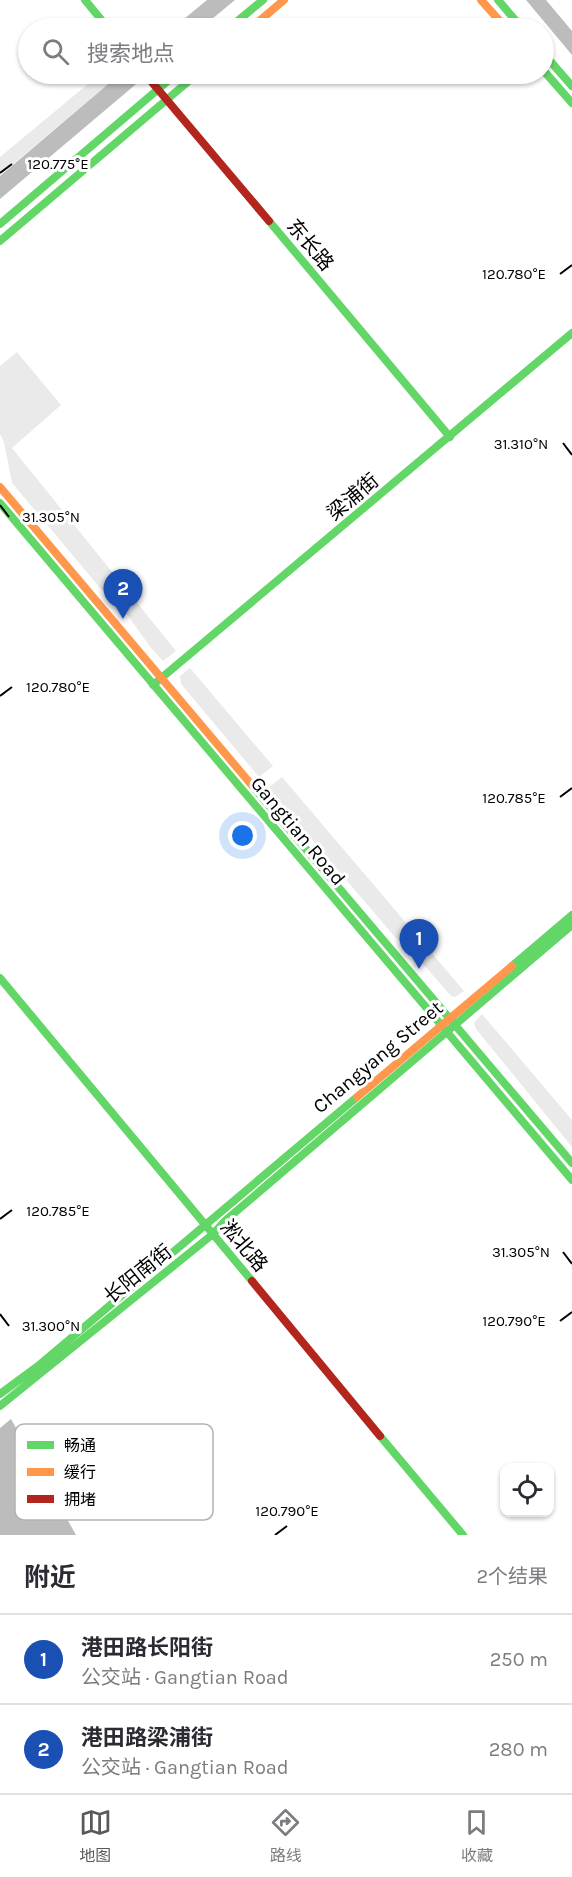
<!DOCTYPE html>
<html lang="zh">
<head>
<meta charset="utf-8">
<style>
	:root { --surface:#fff; --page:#f2f2f3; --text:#2b2b33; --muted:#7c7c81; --line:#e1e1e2; --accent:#595959 }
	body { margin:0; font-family:Karla,"Noto Sans SC",sans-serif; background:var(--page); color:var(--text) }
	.controls { position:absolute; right:18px; bottom:18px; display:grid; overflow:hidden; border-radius:12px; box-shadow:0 2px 4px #0004 }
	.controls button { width:54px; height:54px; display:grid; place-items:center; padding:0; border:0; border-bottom:2px solid var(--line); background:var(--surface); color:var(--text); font:30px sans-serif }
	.you { position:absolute; left:243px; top:836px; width:21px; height:21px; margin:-15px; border:4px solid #fff; border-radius:50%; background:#1a73e8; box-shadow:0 0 0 9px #1a73e833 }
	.badge { display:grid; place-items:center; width:39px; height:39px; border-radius:50%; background:var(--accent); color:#fff; font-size:20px; font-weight:700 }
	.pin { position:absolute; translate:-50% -50px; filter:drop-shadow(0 2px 3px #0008) }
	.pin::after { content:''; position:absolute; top:32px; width:21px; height:18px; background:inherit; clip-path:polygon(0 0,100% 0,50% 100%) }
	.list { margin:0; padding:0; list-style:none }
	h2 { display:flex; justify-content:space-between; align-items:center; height:78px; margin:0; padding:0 24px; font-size:26px }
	h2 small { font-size:20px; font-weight:400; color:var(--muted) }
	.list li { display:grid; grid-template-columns:39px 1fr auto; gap:18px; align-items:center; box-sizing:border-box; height:90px; padding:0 24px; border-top:2px solid var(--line) }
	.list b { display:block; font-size:22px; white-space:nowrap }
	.list p { margin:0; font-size:20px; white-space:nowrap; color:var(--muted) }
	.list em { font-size:20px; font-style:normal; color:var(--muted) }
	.icon { flex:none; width:33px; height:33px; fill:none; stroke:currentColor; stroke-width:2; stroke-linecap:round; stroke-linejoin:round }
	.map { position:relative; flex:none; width:572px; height:1535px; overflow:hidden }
	.search { position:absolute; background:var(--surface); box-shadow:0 2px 4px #0004; left:18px; right:18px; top:18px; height:66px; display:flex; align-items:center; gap:15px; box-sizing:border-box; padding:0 21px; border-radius:33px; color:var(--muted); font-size:22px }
	.sheet { height:258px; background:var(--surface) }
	nav { display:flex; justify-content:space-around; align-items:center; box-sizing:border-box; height:84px; border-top:2px solid var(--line); background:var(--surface); font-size:16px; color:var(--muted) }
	nav a { display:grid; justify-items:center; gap:3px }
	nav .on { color:var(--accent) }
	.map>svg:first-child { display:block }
</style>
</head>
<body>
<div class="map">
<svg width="572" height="1535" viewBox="0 0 572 1535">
	<rect width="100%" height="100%" fill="#fff"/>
	<path fill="#eaeaea" d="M100,74h20l-120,101v-18z
		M17,352l44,53 -49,43 164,203 -13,10 -12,-13 -30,-42 -20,-17 -89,-106 -8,-41 -4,-8v-68z
		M190,668l83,98 -14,11 -78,-93 -1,-8z
		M282,777l182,214 -9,6 -4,-1 -35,-40 -22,-20 -126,-148z
		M482,1014l90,106v27l-96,-118 -2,-6z"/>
	<path fill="#bcbcbc" d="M207,0h28l-34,28h-28z
		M526,0h20l26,31v24z
		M120,74h28l-148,125v-23z
		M11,1419l65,116h-76v-107z"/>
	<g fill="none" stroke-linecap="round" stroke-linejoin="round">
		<path stroke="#63d668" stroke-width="8" d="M85,0l23,28
			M498,0l24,28
			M229,28l34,-28
			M544,54l28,32
			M544,71l28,32
			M269,221l181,216
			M0,224l176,-150
			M0,241l197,-167
			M0,503l572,677
			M153,685l419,-352
			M250,783l322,380
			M512,966l60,-51
			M0,978l252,303
			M0,1394l38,-28 319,-269
			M0,1406l213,-172 13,-14 346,-295
			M380,1436l83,99"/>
		<path stroke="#ff974d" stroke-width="8" d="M481,0l25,28
			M251,28l33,-28
			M0,487l250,296
			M357,1097l155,-131"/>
		<path stroke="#b3261e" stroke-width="8" d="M145,74l124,147
			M252,1281l128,155"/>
	</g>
	<path fill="none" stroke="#000" stroke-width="2" d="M0,173l12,-9M560,274l12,-9M563,443l9,12M0,505l9,12M0,696l12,-9M560,797l12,-9M0,1219l12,-9M563,1252l9,12M0,1314l9,12M560,1321l12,-9M275,1535l12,-9"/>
	<g text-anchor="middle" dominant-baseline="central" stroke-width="6" stroke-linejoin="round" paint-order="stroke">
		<g font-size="20" fill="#000" stroke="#fff">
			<text transform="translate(310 245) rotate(50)">东长路</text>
			<text transform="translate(353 497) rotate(-40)">梁浦街</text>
			<text transform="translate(298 831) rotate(50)">Gangtian Road</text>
			<text transform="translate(378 1057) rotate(-40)">Changyang Street</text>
			<text transform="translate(244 1246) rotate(50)">淞北路</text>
			<text transform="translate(138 1274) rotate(-39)">长阳南街</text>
		</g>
	</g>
	<rect x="15" y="1424" width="198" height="96" rx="9" fill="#fff" stroke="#b2b2b2" stroke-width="1.5"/>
	<rect x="27" y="1441" width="27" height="8" fill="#63d668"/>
	<rect x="27" y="1468" width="27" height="8" fill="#ff974d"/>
	<rect x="27" y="1495" width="27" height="8" fill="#b3261e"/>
	<g font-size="16" fill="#000">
		<text x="64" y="1451">畅通</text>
		<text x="64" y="1478">缓行</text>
		<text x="64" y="1505">拥堵</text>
	</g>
	<g font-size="15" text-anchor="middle" fill="#000" stroke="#fff" stroke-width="6" stroke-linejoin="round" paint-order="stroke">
		<text x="58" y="169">120.775°E</text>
		<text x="514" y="279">120.780°E</text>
		<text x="521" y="449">31.310°N</text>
		<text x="51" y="522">31.305°N</text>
		<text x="58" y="692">120.780°E</text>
		<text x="514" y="803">120.785°E</text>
		<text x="58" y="1216">120.785°E</text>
		<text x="521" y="1257">31.305°N</text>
		<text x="514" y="1326">120.790°E</text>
		<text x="51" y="1331">31.300°N</text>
		<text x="287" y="1516">120.790°E</text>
	</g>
</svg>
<div class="controls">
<button><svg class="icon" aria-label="locate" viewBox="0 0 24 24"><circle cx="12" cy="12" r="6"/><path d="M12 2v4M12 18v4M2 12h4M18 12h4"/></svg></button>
</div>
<div class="you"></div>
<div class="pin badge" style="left:419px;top:969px;background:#1a4fb4">1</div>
<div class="pin badge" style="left:123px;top:619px;background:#1a4fb4">2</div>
<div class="search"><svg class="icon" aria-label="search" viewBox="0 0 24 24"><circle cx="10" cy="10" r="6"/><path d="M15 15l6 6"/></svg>搜索地点</div>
</div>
<section class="sheet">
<h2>附近<small>2个结果</small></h2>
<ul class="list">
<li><span class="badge" style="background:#1a4fb4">1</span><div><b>港田路长阳街</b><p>公交站 · Gangtian Road</p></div><em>250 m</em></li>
<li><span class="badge" style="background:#1a4fb4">2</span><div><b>港田路梁浦街</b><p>公交站 · Gangtian Road</p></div><em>280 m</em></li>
</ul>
</section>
<nav>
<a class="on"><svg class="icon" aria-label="map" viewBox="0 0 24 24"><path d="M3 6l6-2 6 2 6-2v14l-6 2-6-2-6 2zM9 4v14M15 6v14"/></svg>地图</a>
<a><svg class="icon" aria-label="directions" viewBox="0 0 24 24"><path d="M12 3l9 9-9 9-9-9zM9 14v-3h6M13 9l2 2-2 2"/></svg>路线</a>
<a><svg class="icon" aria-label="saved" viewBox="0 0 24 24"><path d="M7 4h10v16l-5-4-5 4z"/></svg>收藏</a>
</nav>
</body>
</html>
